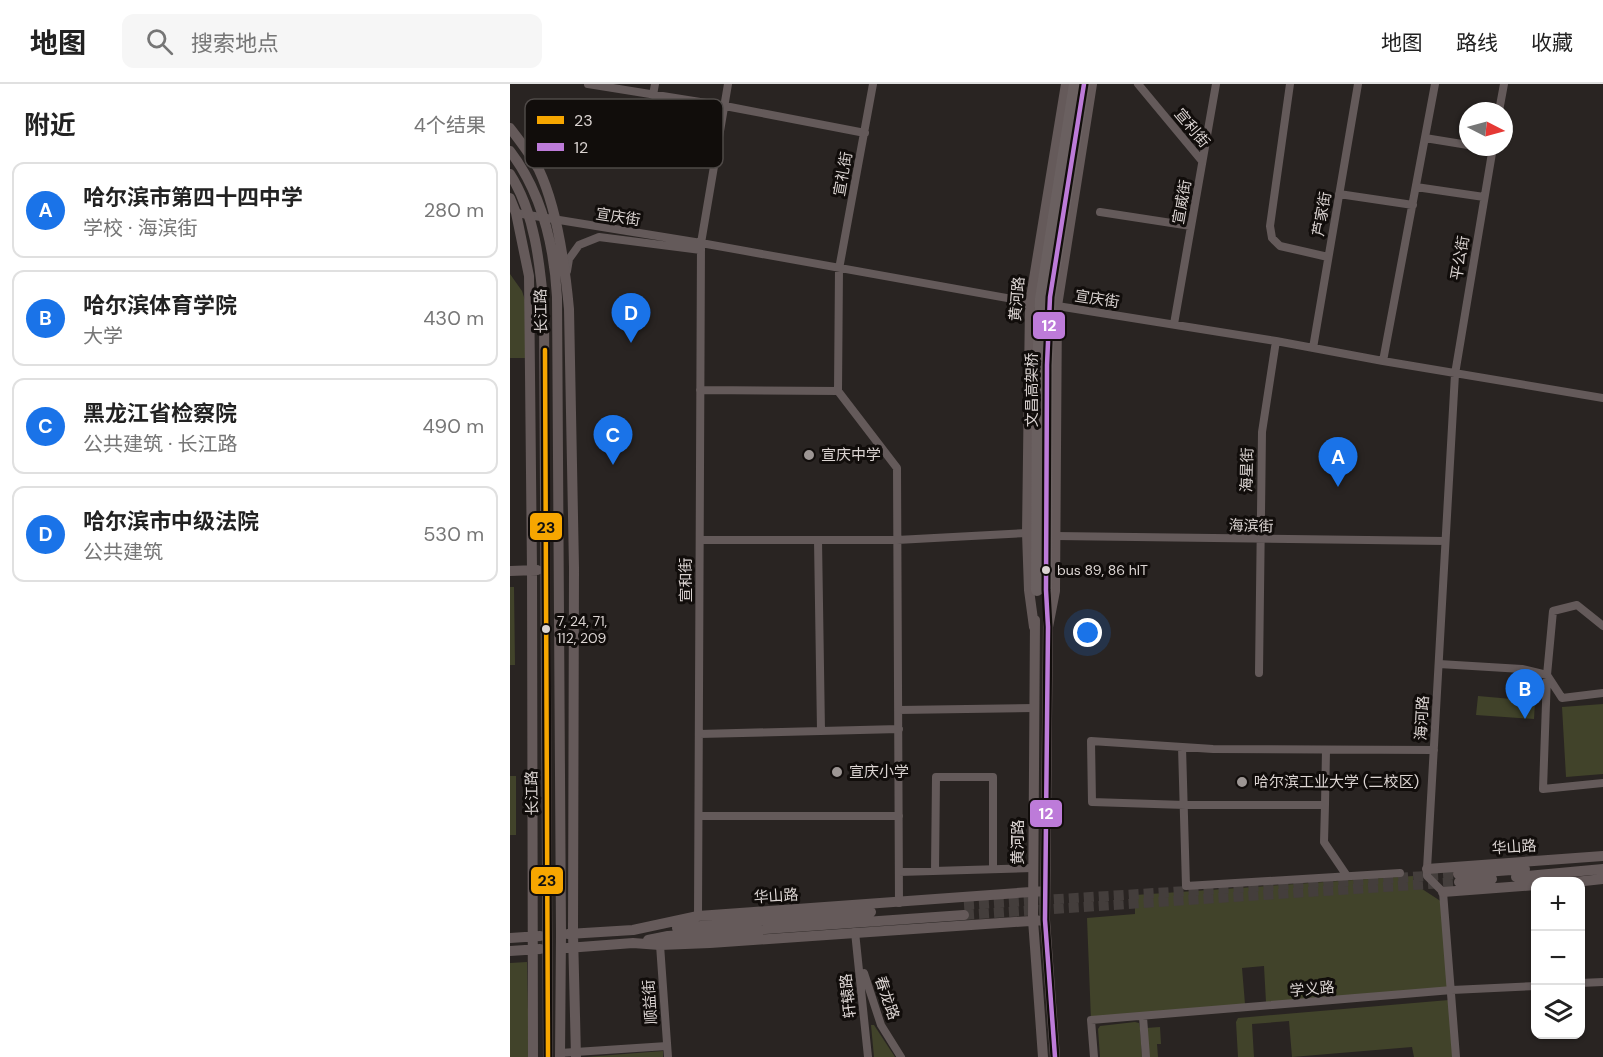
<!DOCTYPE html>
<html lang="zh">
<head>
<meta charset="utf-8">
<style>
	:root { --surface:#fff; --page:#f6f6f6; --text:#222; --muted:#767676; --line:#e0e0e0; --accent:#1a73e8 }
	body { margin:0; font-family:"DM Sans","Noto Sans SC",sans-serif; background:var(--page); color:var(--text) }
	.controls { position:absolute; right:18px; bottom:18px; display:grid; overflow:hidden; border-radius:12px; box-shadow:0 2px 4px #0004 }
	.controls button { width:54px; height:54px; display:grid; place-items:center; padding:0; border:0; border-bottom:2px solid var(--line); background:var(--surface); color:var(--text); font:30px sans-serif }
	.compass { position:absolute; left:949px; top:18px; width:54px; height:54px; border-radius:50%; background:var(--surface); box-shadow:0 2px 4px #0004; rotate:96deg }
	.you { position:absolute; left:578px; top:549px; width:21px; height:21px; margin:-15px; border:4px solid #fff; border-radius:50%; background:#1a73e8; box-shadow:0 0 0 9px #1a73e833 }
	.badge { display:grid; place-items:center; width:39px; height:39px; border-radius:50%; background:var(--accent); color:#fff; font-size:20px; font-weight:700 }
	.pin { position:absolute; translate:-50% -50px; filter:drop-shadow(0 2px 3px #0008) }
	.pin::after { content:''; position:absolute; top:32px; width:21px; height:18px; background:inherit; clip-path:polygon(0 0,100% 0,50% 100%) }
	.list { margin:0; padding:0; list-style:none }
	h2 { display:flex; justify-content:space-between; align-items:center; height:78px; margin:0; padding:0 24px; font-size:26px }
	h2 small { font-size:20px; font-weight:400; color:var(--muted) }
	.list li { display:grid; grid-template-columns:39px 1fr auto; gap:18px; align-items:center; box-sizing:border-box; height:96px; margin:0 12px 12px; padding:0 12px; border:2px solid var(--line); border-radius:12px }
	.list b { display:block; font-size:22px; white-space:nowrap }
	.list p { margin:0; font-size:20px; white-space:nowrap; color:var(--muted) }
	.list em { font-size:20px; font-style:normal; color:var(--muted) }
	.icon { flex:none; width:33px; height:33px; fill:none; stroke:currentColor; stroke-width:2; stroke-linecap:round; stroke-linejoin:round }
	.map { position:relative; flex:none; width:1093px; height:973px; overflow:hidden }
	header { display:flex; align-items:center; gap:36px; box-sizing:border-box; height:84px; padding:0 30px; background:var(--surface); border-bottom:2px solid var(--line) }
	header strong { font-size:28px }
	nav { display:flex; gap:33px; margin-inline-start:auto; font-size:21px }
	.search { width:420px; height:54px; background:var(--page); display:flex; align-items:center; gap:15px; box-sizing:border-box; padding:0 21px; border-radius:12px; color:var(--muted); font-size:22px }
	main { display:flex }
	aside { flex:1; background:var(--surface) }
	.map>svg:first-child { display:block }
</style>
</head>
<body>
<header>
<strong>地图</strong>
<div class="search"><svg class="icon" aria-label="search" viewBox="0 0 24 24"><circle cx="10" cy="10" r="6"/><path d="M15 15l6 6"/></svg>搜索地点</div>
<nav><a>地图</a><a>路线</a><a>收藏</a></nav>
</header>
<main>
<aside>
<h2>附近<small>4个结果</small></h2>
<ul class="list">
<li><span class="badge">A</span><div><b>哈尔滨市第四十四中学</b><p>学校 · 海滨街</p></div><em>280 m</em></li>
<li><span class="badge">B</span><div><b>哈尔滨体育学院</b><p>大学</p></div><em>430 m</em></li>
<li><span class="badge">C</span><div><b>黑龙江省检察院</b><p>公共建筑 · 长江路</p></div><em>490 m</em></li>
<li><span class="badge">D</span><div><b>哈尔滨市中级法院</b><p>公共建筑</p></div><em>530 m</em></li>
</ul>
</aside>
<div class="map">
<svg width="1093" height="973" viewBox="0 0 1093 973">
	<rect width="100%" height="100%" fill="#292422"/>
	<path fill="#41432a" d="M0,190l12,17 4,12v55h-16z
		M0,503h4l1,78h-5z
		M968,612l57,5 -1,18 -58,-4z
		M1093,620v70l-37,3 -4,-70z
		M0,692h6v59h-6z
		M903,792v7l29,19 6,87 -182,13 -2,-36 -22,2 3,36 -154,16 -4,-102 48,-4v-19z
		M17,878l2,95h-19v-94z
		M939,916l5,57h-40l-2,-10 -120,10 -3,-36 -37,3 2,33h-16l-2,-35 2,-4z
		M625,938l4,1 1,5 2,29h-42l-2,-28 2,-3z
		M361,941h3l21,32h-21z
		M650,943l1,17h-4l1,13h-10l-2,-29z
		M153,967v6h-77z"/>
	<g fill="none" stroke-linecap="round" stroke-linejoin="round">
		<path stroke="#443e3c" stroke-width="10" stroke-dasharray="10 5" stroke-linecap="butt" d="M454,821l494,-31
			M454,831l495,-33"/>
		<path stroke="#645a5a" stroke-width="8" d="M78,0l137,22 140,27
			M363,0l-34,185 -1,122 59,77 2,435
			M628,0l64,77
			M780,0l-20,142 2,12 8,8 48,11
			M143,11l2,-11
			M989,27l5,-27
			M915,54l43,7
			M906,103l68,10
			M829,110l74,11
			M590,128l91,14
			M6,129l185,30 334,60
			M57,187l2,-12 10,-14 20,-8 102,13
			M541,221l225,36 107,20 220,37
			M664,240l42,-240
			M803,264l45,-264
			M873,277l52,-277
			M190,306l138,1
			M546,452l389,5
			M190,456h197l130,-7
			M308,456l3,191
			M1093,542l-26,-21 -24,6 -6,64 -4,114 60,-6
			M929,580l83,5 25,6 15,23 41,-5
			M749,589l3,-241 14,-91
			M388,626l136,-2
			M189,650l200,-5
			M672,663l4,139 214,-13
			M816,666l-1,55h-140l-93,-3 -1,-61 122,8 221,1
			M815,721l-1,37 23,34
			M189,732h200
			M425,787l1,-94h57v92
			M389,788l134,-4
			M188,832l3,-673 27,-159
			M345,848l13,125
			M150,861l8,112
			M354,889l17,52 20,32
			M1070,899l23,-1
			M633,933l3,40
			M50,969l107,-7
			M584,973l-3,-37 361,-30 84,-4
			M946,973l-13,-165 -16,-16v-7l28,-495 38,-227"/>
		<path stroke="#655a5a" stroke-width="10" d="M0,44c10,13 21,27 29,42 18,38 26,96 30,139l5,259 -1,365 3,124
			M0,67c32,42 44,93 47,146l4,637 -1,123
			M0,90c25,39 30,90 34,136l4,747
			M0,114l6,15 13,63 3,294 1,487
			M0,487l27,-1
			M525,536l-2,300 10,137
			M538,539l-3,297 10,137
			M524,543l-5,-37 -2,-57 3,-230 36,-219
			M538,543l7,-36 2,-285 35,-222
			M917,785l176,-13
			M948,790l67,-5
			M1006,793l87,-8
			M949,798l33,-3
			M1065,798l28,-3
			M933,808l93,-7
			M167,844l194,-16
			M58,850l65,-4 65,-14 347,-25
			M0,854l30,-2
			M138,856l20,-4 296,-21
			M57,864l66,-5 27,2 50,-2 335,-23
			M0,867l30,-2"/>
		<path stroke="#6a6060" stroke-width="12" d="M527,506l1,-223 3,-68 34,-215
			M536,506l1,-225 3,-68 34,-213"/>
		<defs>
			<path id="bus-1" d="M35,266l3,707"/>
			<path id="bus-2" d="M545,973l-10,-137 3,-293 -2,-37 1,-225 3,-68 34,-213"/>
		</defs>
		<use href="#bus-1" stroke="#110d0b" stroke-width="9"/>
		<use href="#bus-2" stroke="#110d0b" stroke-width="9"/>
		<use href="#bus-1" stroke="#f7a600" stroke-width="4.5"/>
		<use href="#bus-2" stroke="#bd7bd9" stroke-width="4.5"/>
	</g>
	<g fill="#9d9694" stroke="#110d0b" stroke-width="2">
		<circle cx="299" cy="371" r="6"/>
		<circle cx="327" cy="688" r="6"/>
		<circle cx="732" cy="698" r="6"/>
	</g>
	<g fill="#dbd4d2" stroke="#110d0b" stroke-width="2">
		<circle cx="536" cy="486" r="5"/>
		<circle cx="36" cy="545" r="5"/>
	</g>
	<g text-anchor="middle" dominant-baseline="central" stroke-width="6" stroke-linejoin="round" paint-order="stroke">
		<g font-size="14" fill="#dbd4d2" stroke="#110d0b" text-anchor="start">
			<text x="547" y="486">bus 89, 86 hIT</text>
			<text x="47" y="537">7, 24, 71,<tspan x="47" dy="17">112, 209</tspan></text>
		</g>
		<g font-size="15" fill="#dbd4d2" stroke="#110d0b">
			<text transform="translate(682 44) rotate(50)">宣利街</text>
			<text transform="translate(333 90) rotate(-80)">宣礼街</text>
			<text transform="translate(672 118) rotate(-80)">宣威街</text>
			<text transform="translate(812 130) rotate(-80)">芦家街</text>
			<text transform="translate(108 133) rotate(9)">宣庆街</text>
			<text transform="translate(950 174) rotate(-80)">平公街</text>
			<text transform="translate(507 215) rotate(-85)">黄河路</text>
			<text transform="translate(587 215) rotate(9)">宣庆街</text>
			<text transform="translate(31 227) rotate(-91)">长江路</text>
			<text transform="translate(522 306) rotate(-90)">文昌高架桥</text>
			<text transform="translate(737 386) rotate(-89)">海星街</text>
			<text transform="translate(741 442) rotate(1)">海滨街</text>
			<text transform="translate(176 496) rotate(-90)">宣和街</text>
			<text transform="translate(912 634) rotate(-87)">海河路</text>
			<text transform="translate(22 709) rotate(-91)">长江路</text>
			<text transform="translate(508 758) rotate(-90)">黄河路</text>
			<text transform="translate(1004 763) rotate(-4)">华山路</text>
			<text transform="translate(266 812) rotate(-4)">华山路</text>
			<text transform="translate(802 905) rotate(-5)">学义路</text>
			<text transform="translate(338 912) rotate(-96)">轩辕路</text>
			<text transform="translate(377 914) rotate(71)">春龙路</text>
			<text transform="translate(140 918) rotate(-94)">顺益街</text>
		</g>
		<g font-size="15" fill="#dbd4d2" stroke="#110d0b" text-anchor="start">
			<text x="311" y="371">宣庆中学</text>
			<text x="339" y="688">宣庆小学</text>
			<text x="744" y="698">哈尔滨工业大学 (二校区)</text>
		</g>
	</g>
	<rect x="15" y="15" width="198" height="69" rx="9" fill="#110d0b" stroke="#4e4947" stroke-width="1.5"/>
	<rect x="27" y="32" width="27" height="8" fill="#f7a600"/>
	<rect x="27" y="59" width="27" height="8" fill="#bd7bd9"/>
	<g font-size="16" fill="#dbd4d2">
		<text x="64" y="42">23</text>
		<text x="64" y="69">12</text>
	</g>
	<g stroke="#110d0b" stroke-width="2">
		<rect x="522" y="227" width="34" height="29" rx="6" fill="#bd7bd9"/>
		<rect x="19" y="428" width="34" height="29" rx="6" fill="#f7a600"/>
		<rect x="519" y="715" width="34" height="29" rx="6" fill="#bd7bd9"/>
		<rect x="20" y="782" width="34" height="29" rx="6" fill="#f7a600"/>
	</g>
	<g font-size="16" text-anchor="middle" font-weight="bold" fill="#fff">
		<text x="539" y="247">12</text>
		<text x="536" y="735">12</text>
	</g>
	<g font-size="16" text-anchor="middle" font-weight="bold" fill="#111">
		<text x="36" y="449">23</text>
		<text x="37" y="802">23</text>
	</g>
</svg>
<div class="controls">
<button>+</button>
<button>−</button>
<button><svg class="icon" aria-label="layers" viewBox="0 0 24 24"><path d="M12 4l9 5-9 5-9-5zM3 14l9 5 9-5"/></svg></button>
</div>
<svg class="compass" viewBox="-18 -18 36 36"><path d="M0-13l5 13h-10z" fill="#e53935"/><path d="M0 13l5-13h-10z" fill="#767676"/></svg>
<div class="you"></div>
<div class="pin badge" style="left:828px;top:403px">A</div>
<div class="pin badge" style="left:1015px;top:635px">B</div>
<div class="pin badge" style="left:103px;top:381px">C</div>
<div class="pin badge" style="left:121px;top:259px">D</div>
</div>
</main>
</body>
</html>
